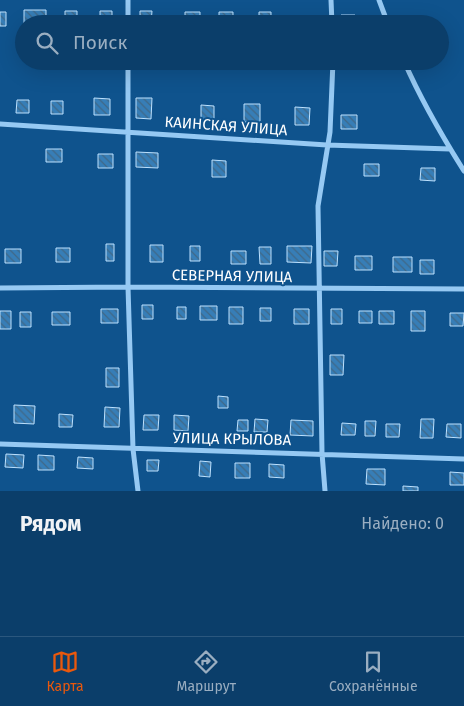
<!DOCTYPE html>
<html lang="ru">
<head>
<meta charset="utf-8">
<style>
	:root { --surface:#0b3e6a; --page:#194972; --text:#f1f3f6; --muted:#9aaec1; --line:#2b577e; --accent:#ea580c }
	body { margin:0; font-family:"Fira Sans",sans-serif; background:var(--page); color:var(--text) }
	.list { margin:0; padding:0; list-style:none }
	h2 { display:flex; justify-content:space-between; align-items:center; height:65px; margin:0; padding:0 20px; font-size:21px }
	h2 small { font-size:16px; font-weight:400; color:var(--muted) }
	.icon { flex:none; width:28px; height:28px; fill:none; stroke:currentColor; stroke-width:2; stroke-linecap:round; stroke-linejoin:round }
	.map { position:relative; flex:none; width:464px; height:491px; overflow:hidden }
	.search { position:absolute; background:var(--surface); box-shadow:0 5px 20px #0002; left:15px; right:15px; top:15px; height:55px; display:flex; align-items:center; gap:12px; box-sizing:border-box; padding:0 18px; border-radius:28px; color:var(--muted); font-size:19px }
	.sheet { height:145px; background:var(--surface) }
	nav { display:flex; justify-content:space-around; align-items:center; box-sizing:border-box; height:70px; border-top:1px solid var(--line); background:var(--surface); font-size:14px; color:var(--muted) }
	nav a { display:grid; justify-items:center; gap:2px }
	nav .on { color:var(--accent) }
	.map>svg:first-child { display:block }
</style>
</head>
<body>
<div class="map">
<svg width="464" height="491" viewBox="0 0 464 491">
	<defs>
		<pattern id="building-back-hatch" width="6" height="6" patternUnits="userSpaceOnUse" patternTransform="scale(1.25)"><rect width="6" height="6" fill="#377eb7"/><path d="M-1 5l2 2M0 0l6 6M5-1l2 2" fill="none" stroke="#406887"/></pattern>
	</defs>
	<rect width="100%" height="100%" fill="#0f538d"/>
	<path fill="url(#building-back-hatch)" stroke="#bde1fe" d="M24,10h22v14h-22z
		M65,11h12v13h-12z
		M100,11h12v13h-12z
		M140,11h12l-1,13h-11z
		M0,12h6v14h-6z
		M185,12h15v12h-15z
		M219,12h14v12h-14z
		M259,12h12v12h-12z
		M341,15h14v9h-14z
		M295,20h20v4h-20z
		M94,98l16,1v16h-16z
		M136,98h16l-1,21 -15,-1z
		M17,100h12v13h-13z
		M51,101h12v13h-12z
		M244,104h16v18h-16z
		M201,105l13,1v14h-13z
		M295,107l15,1 -1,17h-14z
		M341,115h16v14h-16z
		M46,149h16v13h-16z
		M136,152l22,1v15l-22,-1z
		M98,154h15v14h-15z
		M212,160l14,1v16h-14z
		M364,164h15v12h-15z
		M421,168h14v13l-15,-1z
		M106,244h8v17h-8z
		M150,245h13v17h-13z
		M190,246h10v15h-10z
		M287,246h25l-1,17 -24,-1z
		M259,247h12v17h-11z
		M56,248h14v14h-14z
		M5,249h16v14h-16z
		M231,251h15v13h-15z
		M324,251h14l-1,15h-13z
		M355,256h17v14h-17z
		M393,257h19v15h-19z
		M420,260h14v14h-14z
		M142,305h11v14h-11z
		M200,306h17v14h-17z
		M177,307h9v12h-9z
		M229,307h14v17h-14z
		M260,308h11v13h-11z
		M101,309h17v14h-17z
		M294,309h15v15h-15z
		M331,309h11v15h-11z
		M0,311h11v18h-11z
		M359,311h13v12h-13z
		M379,311h15v13h-15z
		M411,311h14v20h-14z
		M20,312h11v15h-11z
		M52,312h18v13h-18z
		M450,313h14l-1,13h-13z
		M330,355h14l-1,20h-13z
		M106,368h13v19h-13z
		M218,396l10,1v11h-10z
		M14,405l21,1 -1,18 -20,-1z
		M105,407l15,1 -1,19h-15z
		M59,414l14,1 -1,12h-13z
		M144,415h15l-1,15h-15z
		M174,415l15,1 -1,15 -14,-1z
		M255,419l13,1 -1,12h-13z
		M421,419h13l-1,19h-13z
		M238,420h10v11h-11z
		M291,420l22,1v15l-23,-1z
		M365,421h11l-1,15h-10z
		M342,423l14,1 -1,11h-14z
		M386,424h14l-1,13h-13z
		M447,424h14v14l-15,-1z
		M6,454l18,1 -1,13 -18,-1z
		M38,455l16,1v14h-16z
		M78,457l15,1v11l-16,-1z
		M147,460h12l-1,11h-11z
		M200,461l11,1 -1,15 -11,-1z
		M235,463h15v15h-15z
		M269,464l15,1v13l-15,-1z
		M367,469h18v16l-19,-1z
		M450,472l14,1v12h-14z
		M403,486l15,1v4h-15z"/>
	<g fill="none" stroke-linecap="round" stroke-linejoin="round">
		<path stroke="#96c9f3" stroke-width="5" d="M331,0l1,24
			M379,0l9,24
			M128,24v-24
			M128,61v226l5,162 5,42
			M404,61c17,39 38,75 60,110
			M0,124l327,21 123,4
			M0,288l128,-1 336,2
			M0,444c155,6 309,9 464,15
			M325,491l-3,-38 -4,-247 12,-74 3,-71"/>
	</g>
	<g text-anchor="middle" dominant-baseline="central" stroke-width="4" stroke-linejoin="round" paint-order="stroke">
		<g font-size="15" fill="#fff" stroke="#0f538d">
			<text transform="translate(226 126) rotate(4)">КАИНСКАЯ УЛИЦА</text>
			<text transform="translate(232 276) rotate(1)">СЕВЕРНАЯ УЛИЦА</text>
			<text transform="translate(232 439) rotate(1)">УЛИЦА КРЫЛОВА</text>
		</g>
	</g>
</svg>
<div class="search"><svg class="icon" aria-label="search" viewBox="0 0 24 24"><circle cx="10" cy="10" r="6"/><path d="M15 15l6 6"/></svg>Поиск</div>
</div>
<section class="sheet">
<h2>Рядом<small>Найдено: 0</small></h2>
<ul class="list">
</ul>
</section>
<nav>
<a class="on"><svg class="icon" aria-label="map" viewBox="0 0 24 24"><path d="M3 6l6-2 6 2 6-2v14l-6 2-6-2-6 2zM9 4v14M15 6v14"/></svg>Карта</a>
<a><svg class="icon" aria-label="directions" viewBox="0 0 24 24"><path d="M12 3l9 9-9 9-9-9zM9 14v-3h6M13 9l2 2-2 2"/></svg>Маршрут</a>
<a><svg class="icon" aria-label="saved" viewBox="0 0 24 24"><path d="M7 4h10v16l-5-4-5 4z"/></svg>Сохранённые</a>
</nav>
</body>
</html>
